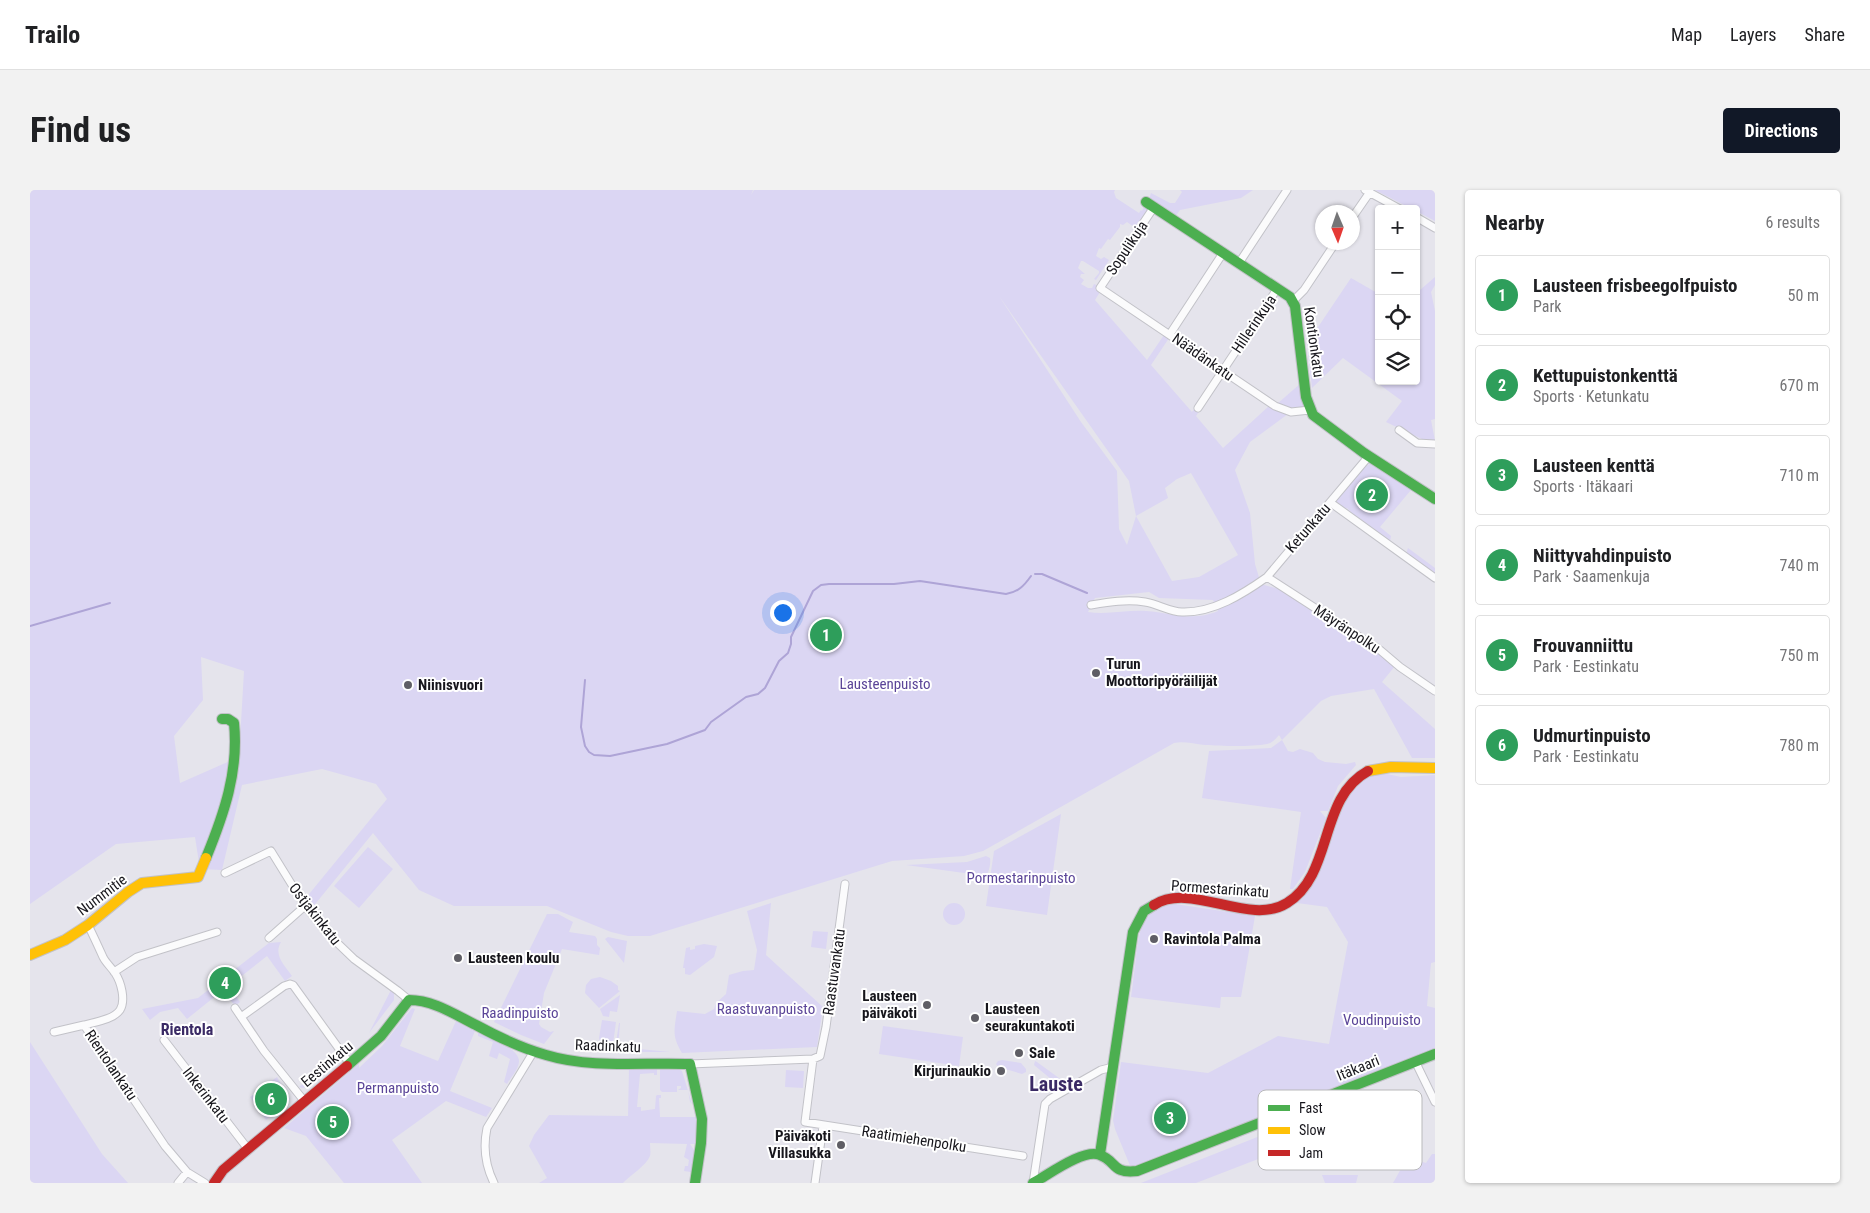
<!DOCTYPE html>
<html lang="en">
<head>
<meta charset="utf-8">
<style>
	:root { --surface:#fff; --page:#f2f2f2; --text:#202124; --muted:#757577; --line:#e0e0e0; --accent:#111827 }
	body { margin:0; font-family:"Roboto Condensed",sans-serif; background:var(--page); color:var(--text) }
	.controls { position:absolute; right:15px; top:15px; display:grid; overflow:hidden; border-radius:5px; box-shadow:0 1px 4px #0004 }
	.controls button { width:45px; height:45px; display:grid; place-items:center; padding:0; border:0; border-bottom:1px solid var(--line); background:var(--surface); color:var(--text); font:25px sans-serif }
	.compass { position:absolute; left:1285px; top:15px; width:45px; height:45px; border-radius:50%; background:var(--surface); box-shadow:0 1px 4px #0004; rotate:178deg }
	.you { position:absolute; left:752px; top:422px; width:18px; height:18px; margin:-12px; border:4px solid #fff; border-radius:50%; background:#1a73e8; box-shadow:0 0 0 8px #1a73e833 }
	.badge { display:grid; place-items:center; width:32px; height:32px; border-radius:50%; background:var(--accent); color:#fff; font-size:16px; font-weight:700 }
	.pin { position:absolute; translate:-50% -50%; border:2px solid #fff; box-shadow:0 1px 5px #0006 }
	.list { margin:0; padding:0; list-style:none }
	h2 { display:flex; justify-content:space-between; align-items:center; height:65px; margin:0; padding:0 20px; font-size:21px }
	h2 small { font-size:16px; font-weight:400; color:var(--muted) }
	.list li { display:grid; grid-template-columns:32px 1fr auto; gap:15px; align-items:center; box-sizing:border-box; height:80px; margin:0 10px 10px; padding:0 10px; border:1px solid var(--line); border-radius:5px }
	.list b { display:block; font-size:19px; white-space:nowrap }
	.list p { margin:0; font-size:16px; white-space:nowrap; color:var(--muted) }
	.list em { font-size:16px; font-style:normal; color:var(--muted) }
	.icon { flex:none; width:28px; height:28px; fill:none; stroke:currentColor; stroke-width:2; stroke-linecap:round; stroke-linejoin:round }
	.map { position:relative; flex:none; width:1405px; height:993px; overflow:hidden; border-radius:5px }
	header { display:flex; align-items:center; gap:30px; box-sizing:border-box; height:70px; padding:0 25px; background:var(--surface); border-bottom:1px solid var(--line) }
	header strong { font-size:24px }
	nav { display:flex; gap:28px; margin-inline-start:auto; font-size:18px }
	.intro { display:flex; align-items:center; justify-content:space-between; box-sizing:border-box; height:120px; padding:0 30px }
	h1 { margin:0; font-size:35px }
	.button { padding:12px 22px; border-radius:5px; background:var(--accent); color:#fff; font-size:18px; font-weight:700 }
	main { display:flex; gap:30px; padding:0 30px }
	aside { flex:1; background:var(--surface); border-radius:5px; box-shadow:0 1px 4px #0004 }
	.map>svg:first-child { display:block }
</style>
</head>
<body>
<header>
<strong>Trailo</strong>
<nav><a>Map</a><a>Layers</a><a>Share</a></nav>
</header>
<div class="intro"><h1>Find us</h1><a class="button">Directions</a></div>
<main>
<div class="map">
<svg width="1405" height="993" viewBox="0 0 1405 993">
	<rect width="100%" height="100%" fill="#e5e4ec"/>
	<path fill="#dbd6f3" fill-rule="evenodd" d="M0,0h723l-2,5 3,-5h361l-1,2 2,6 23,15 2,-3 1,1 3,-6 2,4v4l-13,19 -2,-1 2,-4 -7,-5 -4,3 -3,-1v3l-10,13 -2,-1 -7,10 -2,-1 -3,8 5,3 3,-2 5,3 -13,20 -2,-1 5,-6v-2l-16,-10h-2l-3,7 7,6h-4l-1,3 4,3 -3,4 7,4h4l2,-4 5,2 1,6 -5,8 52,60 17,-25 5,3 -18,27 41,47 6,-8 4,3 -6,9 27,32 46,-42 11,6 8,2 -38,28 -15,28 15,43 5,51 6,20 21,6 101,65 12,11 -13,16 53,47v29h-23l-38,-69 -43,7 -10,5 -39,39 6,11 5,1 7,-3 13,4 5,6 7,3 21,2 9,-2 1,3 -18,21 -10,25h-8l6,7 -21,54 -12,17h-3l11,-77 -99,-14 7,-47 62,-3 11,-8 -3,-5c-3,4 -7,8 -12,9 -16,3 -45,2 -62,1 -11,-1 -21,-4 -31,-2l-191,108 -19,5 -72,5 -242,75h-22l-17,-4 -64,-26h-93l-35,-16 -46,-57 -61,75 -7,-9 82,-100 -11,-15 -54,-15 -80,16 -20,85 -22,-1 -5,-32 -79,7 -86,60zM969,106l130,185 7,35 -9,29 -8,-16 -2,-58 -36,-49zM1161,283l47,82 -39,22 -27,4 -36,-65 32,-18 -3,-10 12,-9zM1119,402l10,6 54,2 5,11c-26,11 -46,2 -72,0 -19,-1 -40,4 -58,1l7,-14zM171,467l43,14 -5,86 -59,26 -6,-47 29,-36z
		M1150,0h73l-12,8 -61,12 -5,7 -26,-18 2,-6 19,10h5l7,-11z
		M1345,0h60v31l-19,-10v-2h-4z
		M1405,87v8l-4,7 4,19v108l-4,1 4,21 -11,-1 -38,-18 16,-21 -59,-43 -31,30 -6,-55h8l37,-55 28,16v87h37v-89l4,-2z
		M1271,193l3,23 -9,3 -18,-5z
		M1342,273l63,40v2l-24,-15 -31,37 11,9 -1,6 -21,-14 -1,-4 -1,4 -15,-14 -1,-2 -4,-4 -5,1 -6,-6 -1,-3 28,-33z
		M1378,358l27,20v5l-2,1 -27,-20z
		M1357,584l14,3 34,-2v187l-4,1 -4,43 8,2v41l-183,73 -121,46 -16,-39 -2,-9 8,-58 87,11 70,-37 51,8 19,-102 -21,-35 -30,-4 11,-14 44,-103 13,-10z
		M1031,624l-14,101 -61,-9 8,-55z
		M338,657l25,22 -34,39 -25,-22z
		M956,666l4,2c1,5 -1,14 -4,18l-80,-11 61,-3z
		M913 724a11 11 0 1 1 22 0a11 11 0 1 1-22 0Z
		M741,713l-5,52 57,52 -6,40 -135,6c-10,-17 -8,-22 -5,-42l28,3 9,-5 2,-6 10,-9 3,-19 14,-4 11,-1 3,-20 -10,-39z
		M1145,714l80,12 -14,81h-20l-1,11 -89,-11c2,-13 3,-26 5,-39 3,-28 6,-51 39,-54z
		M517,724h11l15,8 -4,10 26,4 2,3v6l3,3 -1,7 -37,-6 -18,44 -5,31 2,3 9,5 4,-1 -10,13 -23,-9 -27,-13z
		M783,741l15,1 -2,17 -15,-2z
		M578,747l19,4 -3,22 -19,-24z
		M251,752c-8,13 4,24 11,34l-7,5 -18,-25 -38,30 11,16 -5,4 -12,-16 -36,29 -9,-11 -18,4 -10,8 -8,-11 56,-11 71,-55z
		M674,754l13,2 -3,11 -24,18 -5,-1v-6h-2l3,-20 4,-1v3l5,-1v-3z
		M570,787l11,4 7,5v4l2,1 -21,17 -14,-15 1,-8 5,-6z
		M361,800l3,4v6l-25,33z
		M590,805l-3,17 -7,-1 -1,6 -6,-1 -3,-7z
		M382,818l3,1 -15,37 38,15 18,-40 19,10 -25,60 42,17 -6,9 -40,-16 -54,39 30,43h-78l-38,-47 -22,-8 75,-64v4l23,-22z
		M572,830l14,2 -3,22 -9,-1v-4l-1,3h-3l-1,-4z
		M589,833h1l-2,24 52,5h-53l-2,-3z
		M853,836l80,11 -4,29 -80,-12z
		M448,842c11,6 42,16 41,30 -1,8 -8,15 -12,22l-3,-2 6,-23 -11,-6 -2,6 -8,-3 4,-14 -15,-6z
		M0,852l72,112 26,29h-98z
		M307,865l1,4 -2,3 -30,25 -3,1 -4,-1z
		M972,870l19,3 5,6v3l-4,2 -13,-4 -9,-1 -4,-5 2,-3z
		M1005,871l2,1 26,19 -6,3 -23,-19z
		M599,879h28v6h-3v-2l-14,1 -3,33h4v4l14,-2 1,-13 1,-1h4v3h-2l1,19h38l-1,27h-7l4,6 -3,22 -7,-1 1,-5h3l1,-6 -5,-3 3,-13 -37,-1c0,4 1,10 0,13 -4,10 -21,20 -27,27h-84l8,-5 -18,-32 5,-11 15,-20 79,1z
		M630,879h19l3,2 10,33 -2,-2 -2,-12h-10l3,-2v-2h-4v6h-15l-2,-2z
		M756,880l18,1 -1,17 -18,-1z
		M247,887l13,22 -24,21 -16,-23z
		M1235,944l5,15 -4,7 -70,27h-55z
		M1402,964h3v29h-42l13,-23 10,-2 3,3 7,2z
		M1292,985h36l-2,8h-31z"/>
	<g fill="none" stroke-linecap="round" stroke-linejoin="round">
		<path stroke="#aea4d6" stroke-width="2" d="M1005,384h7l45,19
			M0,436l80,-23
			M555,490l-4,47 4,19 4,6 5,3 16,1 57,-12 38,-14 6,-8 35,-25 12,-3 7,-6 14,-27 9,-8 3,-9v-7l22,-46 8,-6 8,-1h65l26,-3 86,13c12,-2 18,-8 25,-18"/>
		<defs>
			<path id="street" d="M1335,0l35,19
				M1124,17l-54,81 175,118 16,6 19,-2
				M1386,27l19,11
				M1322,28l18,-26
				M1209,73l48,-73
				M1263,111l11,-11 32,-48
				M1140,144l53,-81
				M1168,218l79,-119
				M1369,240l18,13 18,1
				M1339,266l-102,121 113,73 20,17 35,24
				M1301,313l104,75
				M1061,415c18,-3 36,-6 54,-3 13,2 25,10 37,10 31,1 61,-18 85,-35
				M195,683l46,-22 34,55 23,28 26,25 44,32 11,9
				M58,735c5,10 10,21 15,32 3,6 8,10 12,16 6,9 11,27 5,37 -7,10 -26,12 -36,15l81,121 22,26 18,11
				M239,748l36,-32
				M84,782l23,-15 80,-25
				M205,818l29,43 41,51
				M211,827l43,-31 6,-2 3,1 57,79
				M24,842l30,-7
				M134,850l84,109
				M783,869l-8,63 218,34
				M1385,871l20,41
				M660,874l123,-5 7,-3 6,-29 19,-143
				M148,993l9,-11
				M464,993c-9,-18 -11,-36 -7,-55l47,-77
				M785,993l8,-57
				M1003,993l12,-79 5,-5 51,-29 12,-3"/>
			<path id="fast" d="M1116,12l144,95 5,9 11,91 7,18 51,38 71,46
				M176,668c18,-44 33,-87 28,-135l-6,-4h-6
				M317,876l34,-30 28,-36c24,0 45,14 67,25 22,12 45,23 70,30 46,14 97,7 144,9l12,55 -1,24 -6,40
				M1070,964l33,-222 11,-21 10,-6
				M1003,993c15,-8 51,-35 67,-28 17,6 11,19 37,16l298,-117"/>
			<path id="slow" d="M1338,581l23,-4 44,1
				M0,765l35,-15 23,-15 40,-33 14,-9 56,-6 8,-19"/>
			<path id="jam" d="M1124,715c37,-24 95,22 133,-2 47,-29 31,-105 81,-132
				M184,993l9,-13 124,-104"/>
		</defs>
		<use href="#street" stroke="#c2c2c8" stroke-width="9"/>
		<use href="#fast" stroke="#c2c2c8" stroke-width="12"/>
		<use href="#slow" stroke="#c2c2c8" stroke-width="12"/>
		<use href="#jam" stroke="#c2c2c8" stroke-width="12"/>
		<use href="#street" stroke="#fbfbfc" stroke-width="7"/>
		<use href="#fast" stroke="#4caf50" stroke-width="10"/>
		<use href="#slow" stroke="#ffc107" stroke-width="10"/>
		<use href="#jam" stroke="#c62828" stroke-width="10"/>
	</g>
	<g fill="#5f5e65" stroke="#fff" stroke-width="2">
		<circle cx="1066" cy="483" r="5"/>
		<circle cx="378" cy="495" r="5"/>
		<circle cx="1124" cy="749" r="5"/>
		<circle cx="428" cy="768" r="5"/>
		<circle cx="897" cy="815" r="5"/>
		<circle cx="945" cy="828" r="5"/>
		<circle cx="989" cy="863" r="5"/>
		<circle cx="971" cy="881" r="5"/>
		<circle cx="811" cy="955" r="5"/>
	</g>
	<g text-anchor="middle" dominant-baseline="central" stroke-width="4" stroke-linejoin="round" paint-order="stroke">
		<g font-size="15" fill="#17161c" stroke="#fff">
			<text transform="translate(1097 58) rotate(-56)">Sopulikuja</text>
			<text transform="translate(1224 134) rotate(-56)">Hillerinkuja</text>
			<text transform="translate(1284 152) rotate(82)">Kontionkatu</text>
			<text transform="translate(1173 167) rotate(35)">Näädänkatu</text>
			<text transform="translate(1278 338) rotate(-49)">Ketunkatu</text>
			<text transform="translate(1317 439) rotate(33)">Mäyränpolku</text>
			<text transform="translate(1190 699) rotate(4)">Pormestarinkatu</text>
			<text transform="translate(72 705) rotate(-37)">Nummitie</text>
			<text transform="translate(285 724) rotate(52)">Ostjakinkatu</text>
			<text transform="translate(804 782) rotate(-82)">Raastuvankatu</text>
			<text transform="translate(578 856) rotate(2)">Raadinkatu</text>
			<text transform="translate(297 874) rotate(-40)">Eestinkatu</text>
			<text transform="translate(81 875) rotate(56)">Rientolankatu</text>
			<text transform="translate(1328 878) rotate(-22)">Itäkaari</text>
			<text transform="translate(176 905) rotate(52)">Inkerinkatu</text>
			<text transform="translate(884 949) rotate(9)">Raatimiehenpolku</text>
		</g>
		<g font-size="15" font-weight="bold" fill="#17161c" stroke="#fff" text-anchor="start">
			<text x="1076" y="474">Turun<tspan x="1076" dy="17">Moottoripyöräilijät</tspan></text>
			<text x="388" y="495">Niinisvuori</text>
			<text x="1134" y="749">Ravintola Palma</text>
			<text x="438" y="768">Lausteen koulu</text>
			<text x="887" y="806" text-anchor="end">Lausteen<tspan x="887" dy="17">päiväkoti</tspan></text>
			<text x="955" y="819">Lausteen<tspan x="955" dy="17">seurakuntakoti</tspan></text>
			<text x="999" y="863">Sale</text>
			<text x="961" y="881" text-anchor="end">Kirjurinaukio</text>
			<text x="801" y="946" text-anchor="end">Päiväkoti<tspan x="801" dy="17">Villasukka</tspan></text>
		</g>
		<g font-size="15" fill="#5b4598" stroke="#fff">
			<text x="855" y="494">Lausteenpuisto</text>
			<text x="991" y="688">Pormestarinpuisto</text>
			<text x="736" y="819">Raastuvanpuisto</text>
			<text x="490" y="823">Raadinpuisto</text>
			<text x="1352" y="830">Voudinpuisto</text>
			<text x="368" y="898">Permanpuisto</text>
		</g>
		<g font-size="16" font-weight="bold" fill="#3a2a65" stroke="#fff">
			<text x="157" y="839">Rientola</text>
		</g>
		<g font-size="20" font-weight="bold" fill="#3a2a65" stroke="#fff">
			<text x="1026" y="894">Lauste</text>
		</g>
	</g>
	<rect x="1228" y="900" width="164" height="80" rx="8" fill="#fff" stroke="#b9b9bb" stroke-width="1"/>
	<rect x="1238" y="915" width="22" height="6" fill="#4caf50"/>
	<rect x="1238" y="937" width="22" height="7" fill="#ffc107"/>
	<rect x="1238" y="960" width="22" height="6" fill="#c62828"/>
	<g font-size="14" fill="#17161c">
		<text x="1269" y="923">Fast</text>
		<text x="1269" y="945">Slow</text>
		<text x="1269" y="968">Jam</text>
	</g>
</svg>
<div class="controls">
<button>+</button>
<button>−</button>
<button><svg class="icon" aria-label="locate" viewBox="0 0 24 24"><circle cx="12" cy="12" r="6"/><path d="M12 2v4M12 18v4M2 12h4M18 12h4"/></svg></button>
<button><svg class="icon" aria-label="layers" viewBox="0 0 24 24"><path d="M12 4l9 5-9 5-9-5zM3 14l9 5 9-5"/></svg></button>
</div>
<svg class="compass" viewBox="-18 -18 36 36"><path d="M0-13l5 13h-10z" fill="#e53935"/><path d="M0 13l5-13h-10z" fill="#757577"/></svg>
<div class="you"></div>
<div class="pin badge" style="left:796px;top:445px;background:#2e9e5b">1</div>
<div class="pin badge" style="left:1342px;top:305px;background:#2e9e5b">2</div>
<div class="pin badge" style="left:1140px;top:928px;background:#2e9e5b">3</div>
<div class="pin badge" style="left:195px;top:793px;background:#2e9e5b">4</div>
<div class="pin badge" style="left:303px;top:932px;background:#2e9e5b">5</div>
<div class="pin badge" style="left:241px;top:909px;background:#2e9e5b">6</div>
</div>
<aside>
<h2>Nearby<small>6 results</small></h2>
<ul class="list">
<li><span class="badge" style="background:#2e9e5b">1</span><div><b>Lausteen frisbeegolfpuisto</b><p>Park</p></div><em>50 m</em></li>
<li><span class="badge" style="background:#2e9e5b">2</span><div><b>Kettupuistonkenttä</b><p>Sports · Ketunkatu</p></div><em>670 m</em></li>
<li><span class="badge" style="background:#2e9e5b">3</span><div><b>Lausteen kenttä</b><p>Sports · Itäkaari</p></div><em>710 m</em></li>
<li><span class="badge" style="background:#2e9e5b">4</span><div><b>Niittyvahdinpuisto</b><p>Park · Saamenkuja</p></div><em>740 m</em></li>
<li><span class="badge" style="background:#2e9e5b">5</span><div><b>Frouvanniittu</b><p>Park · Eestinkatu</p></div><em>750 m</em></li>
<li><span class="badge" style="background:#2e9e5b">6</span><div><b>Udmurtinpuisto</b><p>Park · Eestinkatu</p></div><em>780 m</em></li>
</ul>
</aside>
</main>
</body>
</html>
